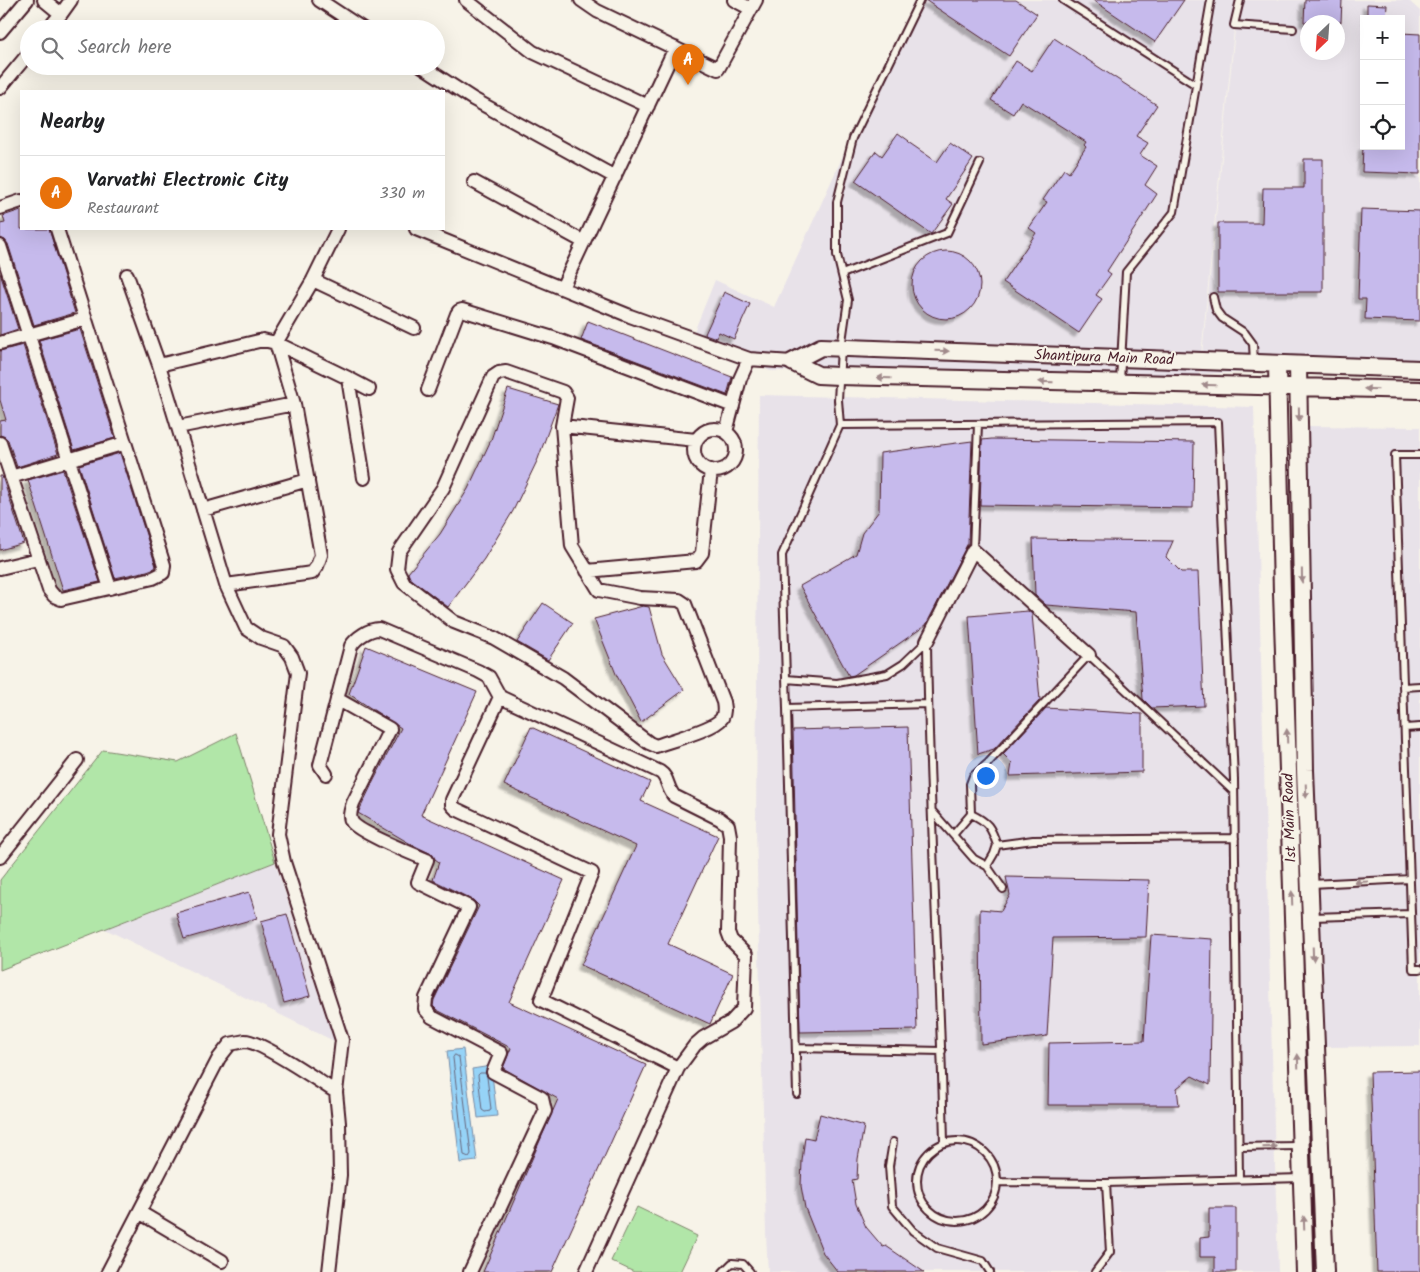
<!DOCTYPE html>
<html lang="en">
<head>
<meta charset="utf-8">
<style>
	:root { --surface:#fff; --page:#f6f6f6; --text:#202124; --muted:#757577; --line:#e0e0e0; --accent:#0f766e }
	body { margin:0; font-family:Kalam,sans-serif; background:var(--page); color:var(--text) }
	.controls { position:absolute; right:15px; top:15px; display:grid; overflow:hidden; border-radius:0px; box-shadow:0 5px 20px #0002 }
	.controls button { width:45px; height:45px; display:grid; place-items:center; padding:0; border:0; border-bottom:1px solid var(--line); background:var(--surface); color:var(--text); font:25px sans-serif }
	.compass { position:absolute; left:1300px; top:15px; width:45px; height:45px; border-radius:50%; background:var(--surface); box-shadow:0 5px 20px #0002; rotate:205deg }
	.you { position:absolute; left:985px; top:775px; width:18px; height:18px; margin:-12px; border:4px solid #fff; border-radius:50%; background:#1a73e8; box-shadow:0 0 0 8px #1a73e833 }
	.badge { display:grid; place-items:center; width:32px; height:32px; border-radius:50%; background:var(--accent); color:#fff; font-size:16px; font-weight:700 }
	.pin { position:absolute; translate:-50% -41px; filter:drop-shadow(0 1px 2px #0008) }
	.pin::after { content:''; position:absolute; top:26px; width:18px; height:15px; background:inherit; clip-path:polygon(0 0,100% 0,50% 100%) }
	.list { margin:0; padding:0; list-style:none }
	h2 { display:flex; justify-content:space-between; align-items:center; height:65px; margin:0; padding:0 20px; font-size:21px }
	h2 small { font-size:16px; font-weight:400; color:var(--muted) }
	.list li { display:grid; grid-template-columns:32px 1fr auto; gap:15px; align-items:center; box-sizing:border-box; height:75px; padding:0 20px; border-top:1px solid var(--line) }
	.list b { display:block; font-size:19px; white-space:nowrap }
	.list p { margin:0; font-size:16px; white-space:nowrap; color:var(--muted) }
	.list em { font-size:16px; font-style:normal; color:var(--muted) }
	.icon { flex:none; width:28px; height:28px; fill:none; stroke:currentColor; stroke-width:2; stroke-linecap:round; stroke-linejoin:round }
	.map { position:relative; flex:none; width:1420px; height:1272px; overflow:hidden }
	.search { position:absolute; background:var(--surface); box-shadow:0 5px 20px #0002; left:20px; top:20px; width:425px; height:55px; display:flex; align-items:center; gap:12px; box-sizing:border-box; padding:0 18px; border-radius:28px; color:var(--muted); font-size:19px }
	.panel { position:absolute; background:var(--surface); box-shadow:0 5px 20px #0002; left:20px; top:90px; width:425px; height:140px; border-radius:0px }
	.map>svg:first-child { display:block }
</style>
</head>
<body>
<div class="map">
<svg width="1420" height="1272" viewBox="0 0 1420 1272">
	<defs>
		<filter id="shadow"><feDropShadow dx="-4.5" dy="4.5" stdDeviation="1" flood-color="#0004"/></filter>
	</defs>
	<rect width="100%" height="100%" fill="#f7f3e8"/>
	<filter id="ink" filterUnits="userSpaceOnUse"><feTurbulence type="fractalNoise" baseFrequency=".02" numOctaves="2"/><feDisplacementMap in="SourceGraphic" scale="10" xChannelSelector="R" yChannelSelector="G"/><feConvolveMatrix kernelMatrix="1 2 1 2 8 2 1 2 1" color-interpolation-filters="sRGB"/></filter>
	<g filter="url(#ink)">
		<path fill="#e8e2e9" fill-rule="evenodd" d="M914,0h323l-38,375 -429,-4 -76,-39 21,-52 59,27z
			M1238,0h170l12,11v357l-220,6zM1364,19h37v127h-37zM1308,22h30v30h-30z
			M759,395l495,12 24,865h-510l-2,-38 -10,-407z
			M1300,426l120,1v619l-99,1z
			M275,862l59,179 -229,-112z"/>
		<path fill="#b1e6a8" stroke="#7e826a" d="M236,733l39,129 -275,108v-90l103,-130 75,12z
			M637,1207l60,29 -17,36h-46l-23,-11z"/>
		<path fill="#96d3f7" stroke="#788ba5" d="M463,1049l14,112 -17,2 -13,-112z
			M491,1066l6,50 -19,2 -6,-49z"/>
		<g fill="none" stroke-linecap="round" stroke-linejoin="round">
			<path stroke="#68677d" stroke-width="1" d="M455,1055l4,2 12,97 -2,3 -5,-2 -11,-97z
				M486,1073h-6l-2,2 4,35 3,2 5,-1 1,-2 -4,-32"/>
		</g>
		<path fill="#c6baec" stroke="#4a1f2b" filter="url(#shadow)" d="M925,0h91l21,14 -28,42z
			M1093,0h91l-29,42z
			M1305,0h37l-1,22h-37z
			M1367,4l20,1 -1,14h-19z
			M1401,33l19,1v140l-58,-2 1,-26h38z
			M1054,38l103,67 -21,31 12,7 -8,12 17,11 -12,19 12,9 -50,77 4,3 -15,21 6,4 -23,34 -76,-51 33,-49 -7,-5 18,-26 -4,-2 21,-31 5,4 17,-26 -2,-2 2,-3 -65,-41 -8,13 -22,-14 25,-39 16,10z
			M898,133l11,8 -1,1 29,20 13,-19 23,16 -27,40 7,5 -22,30 -76,-53 21,-30 6,5z
			M1304,159h19v133h-105v-69h44l1,-35h41z
			M1361,209l59,2v110l-55,-2 1,-20h-8z
			M21,210v19h28l26,84 -41,12 -26,-81 -3,-4 -5,-2v-14l5,-1 -2,-7z
			M912 285a34 34 0 1 1 68 0a34 34 0 1 1-68 0Z
			M0,273l18,56 -18,6z
			M724,292l26,12 -16,35 -15,-7 -3,6 -11,-4z
			M588,321l144,56 -5,18 -146,-55z
			M80,329l35,109 -41,12 -35,-110z
			M23,345l35,109 -41,13 -9,-27 -3,-3 -5,-2v-14l6,-1 -6,-20v-49z
			M508,389l50,15 -20,55 -25,52 -29,48 -36,48 -38,-29 -2,-5 32,-39 28,-45 23,-49z
			M992,439l202,3 -1,66 -213,-3 2,-65z
			M972,441l-4,102 -42,82 -72,50 -5,1 -49,-90 56,-32 6,-21 17,-22 1,-58z
			M120,453l36,113 -1,2 -8,3 -32,7 -36,-113z
			M63,470l37,112 -37,8 -35,-110z
			M0,476h2l22,67 -24,7z
			M1033,539l140,2 -7,16 15,15h17l6,134 -52,2 -9,-9 -7,-87 -90,-7 -11,-10z
			M543,603l30,20 -25,37 -31,-18z
			M643,606l6,1 13,47 22,36 -43,32 -25,-48 -22,-55z
			M1028,611l4,3 8,86 -46,49 -16,5 -9,-138z
			M366,646l111,46 -56,123 143,65 -55,122 137,63 -94,207h-69l75,-173 -55,-31 8,-20 -74,-38 -4,-4 1,-6 45,-94 -6,-6 -40,-20 6,-18 -4,-3 -2,-4 -24,-12 -51,-30 16,-33 27,-52 -52,-34z
			M1046,708l96,6v58l-132,4 2,-13 -9,-9z
			M531,727l119,55 -9,19 77,35 -50,108 65,30 -23,50 -129,-59 55,-119 -132,-61z
			M908,727l9,303 -117,2 -7,-302z
			M1006,877l143,3 -3,57 -93,1 -6,98 -66,8 -1,-135 21,2 9,-16z
			M249,892l8,26 -73,21 -8,-26z
			M287,914l23,82 -26,7 -23,-82z
			M1151,935l61,4 -2,146 -18,-9 -15,12 2,17h-131l1,-62 95,-2z
			M1420,1071v201h-43l-7,-200z
			M820,1114l44,12 -6,33 -1,20 -5,1 4,24 10,23 17,20 3,-1 38,26h-86l-15,-19 -18,-45 -4,-22 1,-25 3,-24 9,2z
			M1209,1208h27v64h-21v-15h-15v-19l9,-1z"/>
		<g fill="none" stroke-linecap="round" stroke-linejoin="round">
			<defs>
				<path id="service" d="M1063,0l133,85
					M1240,0l-6,25 59,4
					M842,274l105,-41 33,-70
					M1213,297l3,13 6,8 23,15 8,11 1,18
					M1120,381l6,-109 48,-60 37,-212
					M840,425l-2,-25 3,-52 7,-48 -11,-45v-53l16,-64 67,-138
					M1420,455h-25l18,514h7
					M973,550l5,-126
					M927,641c2,167 13,334 17,501
					M786,679l51,4 50,-9 16,-10 24,-23
					M1403,687l17,-1
					M927,704l-140,4 -5,-153 58,-130 378,-3 16,357 5,400
					M787,708l10,386
					M1405,728l15,-1
					M1234,792l-145,-137 -101,108 -15,13 -3,8 1,30c17,8 20,13 26,31l36,-5 202,-2
					M932,811l42,48 13,7
					M953,835l18,-21
					M997,845l-3,9 -7,12 16,23
					M1311,884l99,-5
					M1312,917l99,-3
					M796,1048l146,3
					M917 1181a40 40 0 1 1 80 0a40 40 0 1 1-80 0Z
					M893,1142l-4,24 3,40 21,25 24,17 46,13 7,11
					M1239,1147l61,-1
					M998,1182l108,1 196,-5
					M723,1272l9,-9 11,1 7,8
					M1095,1272l15,-20 -4,-69"/>
				<path id="minor" d="M44,0l17,14 10,-14
					M319,0l44,29
					M466,0l67,52 115,54
					M581,0l16,11 121,58 38,-69
					M734,0l17,9
					M48,29l13,-15
					M0,32l27,-32
					M422,66l51,33 142,78
					M0,88l29,-35
					M474,182l110,60
					M0,208l21,-7
					M338,229l-25,51 -37,63 18,61 27,151 -4,11 -5,7 -86,12 -67,-220 104,-25 13,3 72,35 16,100
					M416,229l214,87 119,43 43,3
					M0,246l110,342
					M127,275l32,90
					M313,280l101,48
					M562,288l113,-240
					M0,343l85,-24
					M506,372l57,20 4,6 -5,28 10,120 27,44 41,8 39,2 6,4 38,98c1,6 2,10 -1,16 -7,11 -53,23 -66,28l-7,-3 -86,-65 -69,-40 -40,-16 -50,-39 -7,-14 2,-17 44,-64 50,-111 6,-4z
					M348,378l21,11
					M428,390l29,-76 2,-3 3,-1 91,28 180,68
					M562,426l134,14
					M178,427l116,-23
					M694 450a21 21 0 1 1 42 0a21 21 0 1 1-42 0Z
					M726,432l14,-53 9,-20
					M0,443l49,147 5,6 7,3 92,-21 10,-5 1,-8 -107,-336
					M11,477l114,-34
					M203,510l105,-30
					M0,568l38,-9
					M587,571l109,-10 6,-8 9,-83
					M226,585l20,43 15,10 23,8 8,11 6,16 -20,161 6,28 58,178 -6,52 3,31 1,52 -11,97
					M927,641l46,-91 116,105
					M500,697l-48,103v5l4,4 136,64 -51,127 137,68 -92,204
					M337,699l53,30 -37,74c-2,7 -5,13 -1,19 6,10 61,32 75,38l-9,22 51,25 -43,91 -1,11 7,8 69,36 -8,19 49,26 3,13 -75,161
					M326,774l-6,-9 31,-119c5,-8 18,-17 28,-17l99,42 11,6 11,20 160,75c8,5 7,16 14,24l46,23 8,6 2,11 -2,96 3,8 15,15 -2,53 -13,14 -28,16 -8,7 -17,23
					M0,857l77,-97
					M139,1212l83,49
					M108,1272l111,-214 11,-14c5,-1 10,-2 15,-3 16,0 75,41 91,51"/>
				<path id="tertiary" d="M792,362l29,-15 599,22
					M792,362l26,13 21,1 581,14
					M1277,364l5,229 23,679
					M1298,365l7,405 20,502"/>
			</defs>
			<use href="#service" stroke="#4a1f2b" stroke-width="10"/>
			<use href="#minor" stroke="#4a1f2b" stroke-width="16"/>
			<use href="#tertiary" stroke="#4a1f2b" stroke-width="20"/>
			<use href="#service" stroke="#f7f3e8" stroke-width="6"/>
			<use href="#minor" stroke="#f7f3e8" stroke-width="12"/>
			<use href="#tertiary" stroke="#f7f3e8" stroke-width="16"/>
		</g>
		<defs><path id="oneway-solid" d="M-6-.8H1V-3.2L6.5 0L1 3.2V.8H-6Z" transform="scale(1.25)"/></defs>
		<g fill="#a0898a">
			<use href="#oneway-solid" transform="translate(942 351) rotate(2)"/>
			<use href="#oneway-solid" transform="translate(884 378) rotate(-178)"/>
			<use href="#oneway-solid" transform="translate(1046 382) rotate(-178)"/>
			<use href="#oneway-solid" transform="translate(1209 385) rotate(-179)"/>
			<use href="#oneway-solid" transform="translate(1371 389) rotate(-179)"/>
			<use href="#oneway-solid" transform="translate(1299 414) rotate(89)"/>
			<use href="#oneway-solid" transform="translate(1302 576) rotate(89)"/>
			<use href="#oneway-solid" transform="translate(1287 736) rotate(-92)"/>
			<use href="#oneway-solid" transform="translate(1306 791) rotate(88)"/>
			<use href="#oneway-solid" transform="translate(1361 882) rotate(177)"/>
			<use href="#oneway-solid" transform="translate(1292 898) rotate(-92)"/>
			<use href="#oneway-solid" transform="translate(1313 954) rotate(88)"/>
			<use href="#oneway-solid" transform="translate(1298 1061) rotate(-92)"/>
			<use href="#oneway-solid" transform="translate(1270 1147) rotate(-1)"/>
			<use href="#oneway-solid" transform="translate(1304 1223) rotate(-92)"/>
		</g>
	</g>
	<g text-anchor="middle" dominant-baseline="central" stroke-width="4" stroke-linejoin="round" paint-order="stroke">
		<g font-size="15" fill="#4a1f2b" stroke="#f7f3e8">
			<text transform="translate(1104 358) rotate(2)">Shantipura Main Road</text>
			<text transform="translate(1290 818) rotate(-92)">1st Main Road</text>
		</g>
	</g>
</svg>
<div class="controls">
<button>+</button>
<button>−</button>
<button><svg class="icon" aria-label="locate" viewBox="0 0 24 24"><circle cx="12" cy="12" r="6"/><path d="M12 2v4M12 18v4M2 12h4M18 12h4"/></svg></button>
</div>
<svg class="compass" viewBox="-18 -18 36 36"><path d="M0-13l5 13h-10z" fill="#e53935"/><path d="M0 13l5-13h-10z" fill="#757577"/></svg>
<div class="you"></div>
<div class="pin badge" style="left:688px;top:85px;background:#e8710a">A</div>
<div class="search"><svg class="icon" aria-label="search" viewBox="0 0 24 24"><circle cx="10" cy="10" r="6"/><path d="M15 15l6 6"/></svg>Search here</div>
<section class="panel">
<h2>Nearby<small></small></h2>
<ul class="list">
<li><span class="badge" style="background:#e8710a">A</span><div><b>Varvathi Electronic City</b><p>Restaurant</p></div><em>330 m</em></li>
</ul>
</section>
</div>
</body>
</html>
